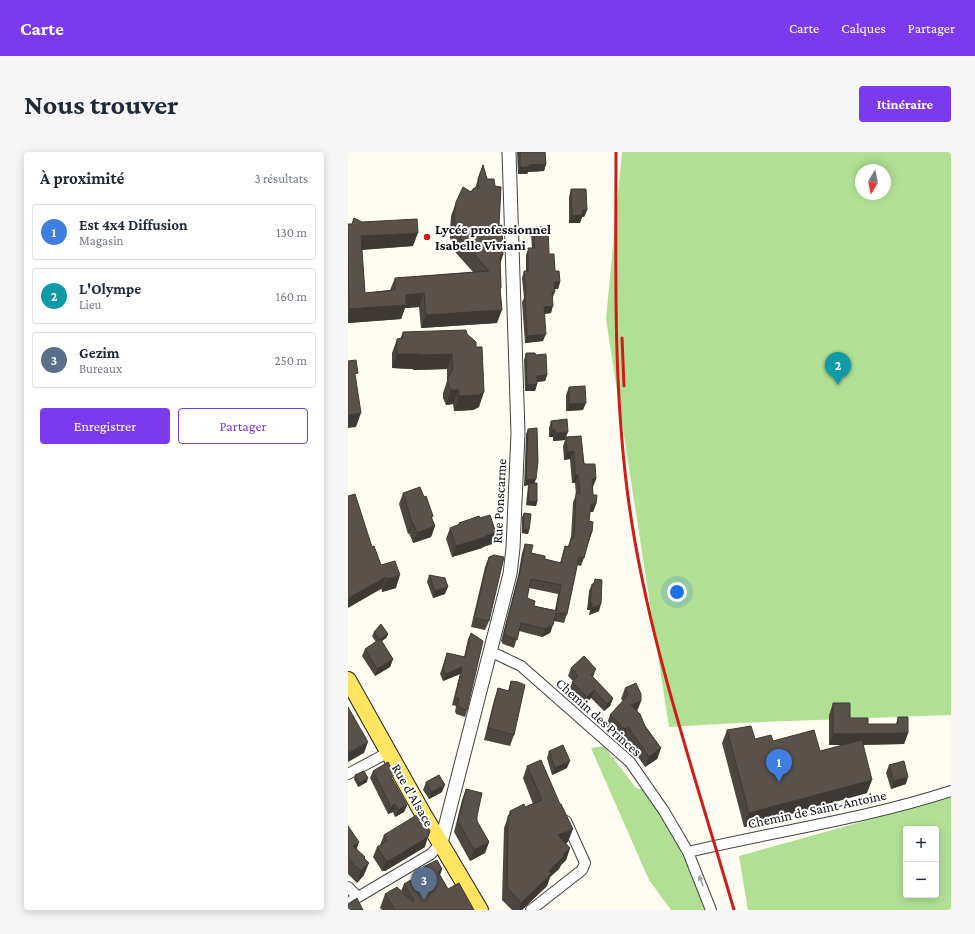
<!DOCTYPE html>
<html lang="fr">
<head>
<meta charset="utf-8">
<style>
	:root { --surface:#fff; --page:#f6f6f7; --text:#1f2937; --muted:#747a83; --line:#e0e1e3; --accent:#7c3aed }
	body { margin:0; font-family:"Crimson Pro",serif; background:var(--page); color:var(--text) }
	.controls { position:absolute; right:12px; bottom:12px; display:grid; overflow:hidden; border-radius:4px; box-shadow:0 2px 10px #0003 }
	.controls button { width:36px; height:36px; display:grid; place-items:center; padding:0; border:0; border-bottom:1px solid var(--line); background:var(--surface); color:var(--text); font:20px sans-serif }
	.compass { position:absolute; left:507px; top:12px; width:36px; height:36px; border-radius:50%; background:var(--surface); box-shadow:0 2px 10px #0003; rotate:190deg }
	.you { position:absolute; left:329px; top:440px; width:14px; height:14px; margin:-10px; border:3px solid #fff; border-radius:50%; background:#1a73e8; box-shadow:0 0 0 6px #1a73e833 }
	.badge { display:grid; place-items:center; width:26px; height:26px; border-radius:50%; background:var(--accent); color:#fff; font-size:13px; font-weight:700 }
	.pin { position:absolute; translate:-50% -33px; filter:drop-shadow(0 1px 2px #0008) }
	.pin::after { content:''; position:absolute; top:21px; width:14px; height:12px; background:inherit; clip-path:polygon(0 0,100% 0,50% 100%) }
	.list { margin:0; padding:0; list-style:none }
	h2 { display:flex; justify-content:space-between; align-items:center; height:52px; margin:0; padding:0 16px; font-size:17px }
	h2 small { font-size:13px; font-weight:400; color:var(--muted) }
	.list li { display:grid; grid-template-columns:26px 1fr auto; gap:12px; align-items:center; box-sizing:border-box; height:56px; margin:0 8px 8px; padding:0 8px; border:1px solid var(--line); border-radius:4px }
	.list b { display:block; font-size:15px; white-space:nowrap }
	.list p { margin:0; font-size:13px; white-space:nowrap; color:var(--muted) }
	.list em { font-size:13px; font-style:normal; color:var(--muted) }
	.actions { display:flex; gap:8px; padding:12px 16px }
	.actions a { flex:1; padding:9px 0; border:1px solid var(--accent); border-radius:4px; text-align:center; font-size:14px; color:var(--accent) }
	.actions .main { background:var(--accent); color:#fff }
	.map { position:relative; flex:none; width:603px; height:758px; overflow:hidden; border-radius:4px }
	header { display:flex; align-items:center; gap:24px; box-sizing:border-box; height:56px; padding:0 20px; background:var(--accent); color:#fff }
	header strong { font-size:19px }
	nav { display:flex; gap:22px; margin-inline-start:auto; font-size:14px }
	.intro { display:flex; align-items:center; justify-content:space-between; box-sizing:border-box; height:96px; padding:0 24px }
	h1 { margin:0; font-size:28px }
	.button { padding:10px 18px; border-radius:4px; background:var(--accent); color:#fff; font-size:14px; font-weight:700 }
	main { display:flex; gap:24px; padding:0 24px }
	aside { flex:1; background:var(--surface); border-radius:4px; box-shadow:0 2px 10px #0003 }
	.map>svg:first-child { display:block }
</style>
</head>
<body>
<header>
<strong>Carte</strong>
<nav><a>Carte</a><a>Calques</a><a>Partager</a></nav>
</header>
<div class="intro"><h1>Nous trouver</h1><a class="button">Itinéraire</a></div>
<main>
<aside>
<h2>À proximité<small>3 résultats</small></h2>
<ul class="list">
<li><span class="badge" style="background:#3f7fe0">1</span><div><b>Est 4x4 Diffusion</b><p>Magasin</p></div><em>130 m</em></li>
<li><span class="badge" style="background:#0f9aa8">2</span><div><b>L'Olympe</b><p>Lieu</p></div><em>160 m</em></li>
<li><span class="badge" style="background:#5c6f8a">3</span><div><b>Gezim</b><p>Bureaux</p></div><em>250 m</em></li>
</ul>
<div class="actions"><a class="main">Enregistrer</a><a>Partager</a></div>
</aside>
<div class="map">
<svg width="603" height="758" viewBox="0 0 603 758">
	<rect width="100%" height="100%" fill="#fffdf1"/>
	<path fill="#b1e094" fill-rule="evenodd" d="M274,0h329v563l-213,8 -69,4 -63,-408zM513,18h24v24h-24z
		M256,594l32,42 10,2 36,58 26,62h-37l-22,-30 -58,-132z
		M603,645v113h-203l-9,-54zM558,677h30v66h-30z"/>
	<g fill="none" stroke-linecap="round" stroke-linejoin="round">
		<defs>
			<path id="minor" d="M141,500l9,3 23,11 109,96 34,49 24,41 23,58
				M0,622l41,-22
				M340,700c88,-21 177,-33 263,-61
				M0,735l10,10
				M0,751l83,-49 10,-11
				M183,758l51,-40 3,-7 -19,-42"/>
			<path id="tertiary" d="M93,691l69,-269 3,-26 5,-115 -9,-281"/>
			<path id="primary" d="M0,528l74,132 58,98"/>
		</defs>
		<use href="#minor" stroke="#424242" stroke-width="12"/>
		<use href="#tertiary" stroke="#424242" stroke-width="15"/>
		<use href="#primary" stroke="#202020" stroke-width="18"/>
		<use href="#minor" stroke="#fff" stroke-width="10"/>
		<use href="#tertiary" stroke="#fff" stroke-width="13"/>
		<use href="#primary" stroke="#ffe461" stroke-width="16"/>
		<path stroke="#cd1d19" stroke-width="3" d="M268,0c0,112 -3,225 11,337 18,144 67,282 107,421
			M274,186l2,48"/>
	</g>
	<path fill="#4d4640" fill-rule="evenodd" d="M169,0h28l1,12 -2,7 -16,1 -1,2h-9z
		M135,13l4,14 8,7 4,40 2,62 -1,3 -3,32 -76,5 -2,-21 -14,1 -4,11 -53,4v-99l65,22 -51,4 3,43 25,-3 5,-12 78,-6 -17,-19 -6,-15v-8l1,-14 5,-14 19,-14z
		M223,37l16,21 -3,7h-2l-2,6h-11v-26z
		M186,75l15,27 6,17 5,11 -2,7h-3v3l-2,5 -2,16 -6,1 -2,27 -18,2 -3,-41 2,-4 -2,-20 2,-7h2v-16l2,-7h4l-1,-14z
		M55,180l64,2 12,73 -6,3 -19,1 -1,-7 -7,1 -3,-7v-5l4,-12v-12l-34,1v-1l-21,-1v-15l5,-14h3z
		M178,201l10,2 11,20 -2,6 -8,1v2l-2,7h-10l-1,-31z
		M221,235l14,23 -17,1v-16z
		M203,269l14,19 -12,1v-4h-4v-9z
		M180,277l6,54 3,19 -1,4 -10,-1 2,-20 -4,1 2,-52z
		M218,285l30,42 -3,8v8l3,9 -3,8h-3l-1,9 3,11 -3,9 -5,17 -3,8 -4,-1 -10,49 -3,9 -10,-2 -4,12 -8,4 -23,-6 -5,17 -11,-4 -2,-3 17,-65 4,-23 3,-9 6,9 14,6 15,4 5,-17h3l3,-8 2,-36 3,-7 -1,-12h-3l-2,-24 -6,1 -1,-14zM181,436l29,6 -3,16 -21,-4 -7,-8z
		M55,341l21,4 9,19 -1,2 3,8 -4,11 -18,6 -4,-10 -1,1 -9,-30z
		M176,361l5,17 -1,4 -6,-1v-16z
		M132,366l16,15 -4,11 -9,3 -1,1 -30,9 -6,-18 4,-11 8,-3 1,-2z
		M24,395l9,18 15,23 -14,4z
		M141,405v64l-4,9 -14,-3 14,-60z
		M81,423l16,19 -12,4 -6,-16z
		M247,427l4,32 -10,4 1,-5h-3l2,-19 3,-7h1z
		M26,480l14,2 -2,4 -4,3 11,18 -3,8 -15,9 -13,-20 3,-7 11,-7 -4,-6z
		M123,481l-4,77 -2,7 -9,-3v-1l-1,-1 1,-6 -4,-1 8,-31 -17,7 -3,-7 7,-21 17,4 4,-18z
		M223,516l22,9 20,21 -3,8 -6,5 -13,-13 -7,7 -15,-15 3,-8 1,-1 -5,-5z
		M163,529l3,54 -4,11 -26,-6 10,-40 4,-12 10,3z
		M277,536l16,13 -4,10 8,15 16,22 -4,11 -12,8 -21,-30 -3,3 -15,-14 4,-11 13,-14 -2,-2z
		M485,551l17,15 18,6h28l2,-7 10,16 -4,11 -41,1 4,48 -123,34 -22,-84 5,-13 28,9 18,2 47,10 25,-6h-16v-30z
		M201,599l18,17 -15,7 -5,-17z
		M541,613l17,19 -15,5 -5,-16z
		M179,614l41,76 -2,1 4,5 -4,12 -5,5 -2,4 -9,8 -3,9 -25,24h-10l-10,-10 2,-72 6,-17 15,-4 8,-3 -10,-26z
		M25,619l20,9 14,25 -3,7 -9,5 -2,-5 -5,2 -18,-36z
		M7,623l12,7 -9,5 -4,-8z
		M78,630l16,10 -13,7 -6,-9z
		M118,637l11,27v5l12,21 -4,11 -15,8 -16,-29 8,-32z
		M0,674l9,23 7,10v16l-7,8 -9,-9z
		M36,683l41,12 -40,24h-3l-9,-14 4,-10 3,-2z
		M75,715l19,2 -2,6 8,14 26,21h-92l-2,-2 5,-14 16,-3 3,-7 17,-10z"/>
	<path fill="#3e3934" d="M198,12l-2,7 -16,1 -1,2h-9l2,-7 9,-2z
		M235,58h4l-3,7h-2l-2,6h-11l3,-7z
		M70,81l-5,13 -57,4 5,-14z
		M153,103h2l-4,13 1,-11z
		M206,130h6l-2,7h-6z
		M76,141l-5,14 -14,1 -4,11 -53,4 1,-14 57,-14z
		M205,154l-2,7 -9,1 2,-7z
		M154,158l-5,13 -76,5 5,-13z
		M198,182l-3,7 -18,2 2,-7z
		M49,202h22l-6,15 -21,-1z
		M104,202l-5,15 -34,1 6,-15z
		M199,223l-2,6 -10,1 2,-6z
		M189,232l-2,7h-10l2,-6z
		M103,238h8l-6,14 -7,1z
		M136,240l-5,15 -6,3 -19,1 5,-15z
		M238,251l-3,7 -17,1 3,-7z
		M13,261l-5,14 -8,1v-13z
		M204,278h3l-2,7h-4z
		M220,280l-3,8 -12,1 3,-8z
		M226,299l-4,8 -6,1 3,-8z
		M227,323h3l-3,8h-3z
		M188,327l-2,6 -5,-2 -1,2 -4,1 2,-6z
		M244,327h4l-4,9z
		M180,349l9,1 -1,4 -10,-1z
		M243,352h5l-3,8h-5z
		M64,371h1l-4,10 -1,1z
		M87,374l-4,11 -18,6 4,-10z
		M175,378h6l-1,4 -6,-1z
		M243,380h1l-3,9h-1z
		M148,381l-4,11 -9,3 -1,1 -30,9 4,-11z
		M52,423l-4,13 -14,4 5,-13z
		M38,425l-5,12 -33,19v-10z
		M100,435l-3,7 -12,4 2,-7z
		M242,451h2l-2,7h-3z
		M253,452l-2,7 -10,4 3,-7z
		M205,473l-3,8 -8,4 3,-8z
		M40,482l-2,4 -9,6 2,-4z
		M45,507l-3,8 -15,9 2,-7z
		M114,515l-2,7 -17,7 3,-7z
		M248,517l-3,8 -5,5 3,-7z
		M246,538l-3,8 -7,7 3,-8z
		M265,546l-3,8 -6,5 3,-7z
		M293,549l-4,10 -10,4 4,-10z
		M280,575l-4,10 -3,3 4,-11z
		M560,581l-4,11 -75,1 4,-11z
		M20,590l-4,11 -16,9v-9z
		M313,596l-4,11 -12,8 4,-10z
		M222,609l-3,7 -15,7 3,-7z
		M560,625l-2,7 -15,5 3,-8z
		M20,626l-1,4 -9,5 1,-4z
		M524,628l-5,13 -123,34 5,-14z
		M97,633l-3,7 -13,7 2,-7z
		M47,652l-2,8 -5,2 3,-7z
		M59,653l-3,7 -9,5 3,-7z
		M225,677l-5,13 -14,6 4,-13z
		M80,685l-3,10 -40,24h-3l4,-10z
		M11,690l-4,12 -2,-8z
		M141,690l-4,11 -15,8 4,-11z
		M222,696l-4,12 -5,5 -2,4 -9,8 -3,9 -25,24h-3l2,-7 28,-32z
		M21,711l-5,12 -7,8 4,-12z
		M94,717l-5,14 1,-11z"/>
	<path fill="#59514a" stroke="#3e3934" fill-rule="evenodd" d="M172,0h25l1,12 -17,1v2h-9z
		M135,13l4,14h7l1,7 6,1 -2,39 3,-1 1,30h-2v2h-1l1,31h-1l2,22 -76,5 -2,-22 -18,2v10l-57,4 -1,-85h4l2,-6 8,4 55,-3 1,14 -57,3 4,57 30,-3v-12l94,-7 -28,-32 -6,-14 -1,-8 2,-15 7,-15 8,5 3,-4h5l-1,-9z
		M223,37h15l1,21h-4v5l-11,1z
		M186,75h14l1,27h5l1,17h4l1,11h-6l1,10h-3l1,14 -9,1 2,27 -19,2 -2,-41 1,-1 -2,-23h4v-23h6z
		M118,178l1,4 9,8v5h6l2,45 -5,3 -20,1v-6h-8l-3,-7v-5l5,-9 -1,-15 -33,1v-1h-22v-15l6,-1v-6z
		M178,201h9l1,2 10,-1 1,21 -10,1v8l-10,1z
		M8,208l2,13 -3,1 6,39 -13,2v-54z
		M237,234l1,17 -17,1v-17z
		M219,267l1,13 -12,1 -1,-3h-3l-1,-9z
		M189,276l1,34 -2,17 -10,1 2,-51z
		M233,284l3,28h11l1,15h-4l1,16h4l-1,9h-5l-2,17 4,1 -1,10h-1l-7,26 -5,-1 -12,57 -11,-1 -3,12 -8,4 -24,-6 -4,17 -10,-4 -3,-3 17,-65 4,-24 8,1 -2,8 14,3v3l16,4 4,-17 4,1 2,-9h3l2,-45h4l-2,-18h-3l-1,-24 -7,1 -1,-15zM183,427l30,6 -5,26 -22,-5 1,-5 -8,-3z
		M181,331h8v19l-9,-1z
		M72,335l4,10 2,-1 7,20 -2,1 4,9 -18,7 -4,-10h-1l-9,-30z
		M7,342l17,53 2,-1 7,19 14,-4 5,14 -13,4 -1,-2 -38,21v-102z
		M176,361l7,1 -2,16h-6z
		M142,363l6,18 -10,3v1l-30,9 -6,-18 10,-4 -1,-1 20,-7 1,2z
		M146,403l10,2 -15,64 -15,-3 15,-61z
		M81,423l16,3 3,9 -13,4z
		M247,427l7,1 -1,24 -9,4v-5h-2l2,-19h2z
		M33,472l7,10 -9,6 -5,-8z
		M123,481l12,8 -16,69 -9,-3 1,-1 -2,-1 2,-6 -4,-1 7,-31 -16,7 -3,-6 4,-15 18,4z
		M32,487l13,20 -16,10 -12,-20z
		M236,504l12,13 -5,6 22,23 -6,6 -13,-14 -7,7 -15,-15 6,-6 -7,-8z
		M163,529l7,1 7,3 -11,50 -26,-7 10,-40 11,3z
		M288,531l5,11v7l-10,4 9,9 5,12 16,22 -12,9 -21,-30 -3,2 -15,-14 18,-20 -3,-7z
		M485,551h17v15h18v6h30v-7h10v16l-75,1z
		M0,555l20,35 -20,11z
		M403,574l4,13 16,-4 2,6 41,-11 6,21 42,-11 10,40 -123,33 -22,-83z
		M215,593l7,16 -15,7 -6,-17z
		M193,608l19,44h1l12,25 -15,6 12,13 -7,7 1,1 -15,15 2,3 -30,29 -14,-16 1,-71 3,-2 -1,-3 14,-7 1,3 17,-7 -15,-34z
		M556,609l4,16 -14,4 -5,-16z
		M40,610l7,13 -4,2 16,28 -9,5 -3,-6 -4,3 -18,-36z
		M16,619l4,7 -9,5 -4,-8z
		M91,623l6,10 -14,7 -5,-10z
		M118,637l16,4 -5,23v5l12,21 -15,8 -16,-29z
		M72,661l10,18 -2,6 -39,24h-3l-9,-14 10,-6 -3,-6z
		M0,674l11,16 -6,4 12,11 -1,1 5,5 -8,8 -8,-7 -5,-7z
		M89,708l5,9 -4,3 10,17 11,-6 15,27h-79l-10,-16 12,-7 16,15 1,-2 -10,-16 22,-13 -3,-4z
		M9,746l6,12h-15v-6z"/>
	<defs><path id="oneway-solid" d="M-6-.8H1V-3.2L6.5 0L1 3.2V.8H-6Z"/></defs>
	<use fill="#9f9f9f" href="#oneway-solid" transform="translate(353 729) rotate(-112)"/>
	<circle fill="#cd1d19" stroke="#fff" stroke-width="1.5" cx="79" cy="85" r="4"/>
	<g text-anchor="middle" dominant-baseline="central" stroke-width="4" stroke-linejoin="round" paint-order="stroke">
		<g font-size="14" font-weight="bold" fill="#0f0f0f" stroke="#fff" text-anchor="start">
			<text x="87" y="77">Lycée professionnel<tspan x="87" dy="16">Isabelle Viviani</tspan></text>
		</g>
		<g font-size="14" fill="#0f0f0f" stroke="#fff">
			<text transform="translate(151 349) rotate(-87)">Rue Ponscarme</text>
			<text transform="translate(251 565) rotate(42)">Chemin des Princes</text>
			<text transform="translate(65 643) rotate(60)">Rue d'Alsace</text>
			<text transform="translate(469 657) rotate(-12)">Chemin de Saint-Antoine</text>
		</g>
	</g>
</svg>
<div class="controls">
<button>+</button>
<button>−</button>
</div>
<svg class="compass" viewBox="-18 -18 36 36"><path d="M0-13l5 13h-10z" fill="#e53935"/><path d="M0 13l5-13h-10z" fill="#747a83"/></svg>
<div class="you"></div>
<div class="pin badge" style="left:431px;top:630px;background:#3f7fe0">1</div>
<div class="pin badge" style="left:490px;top:233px;background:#0f9aa8">2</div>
<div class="pin badge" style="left:76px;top:748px;background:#5c6f8a">3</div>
</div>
</main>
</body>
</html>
